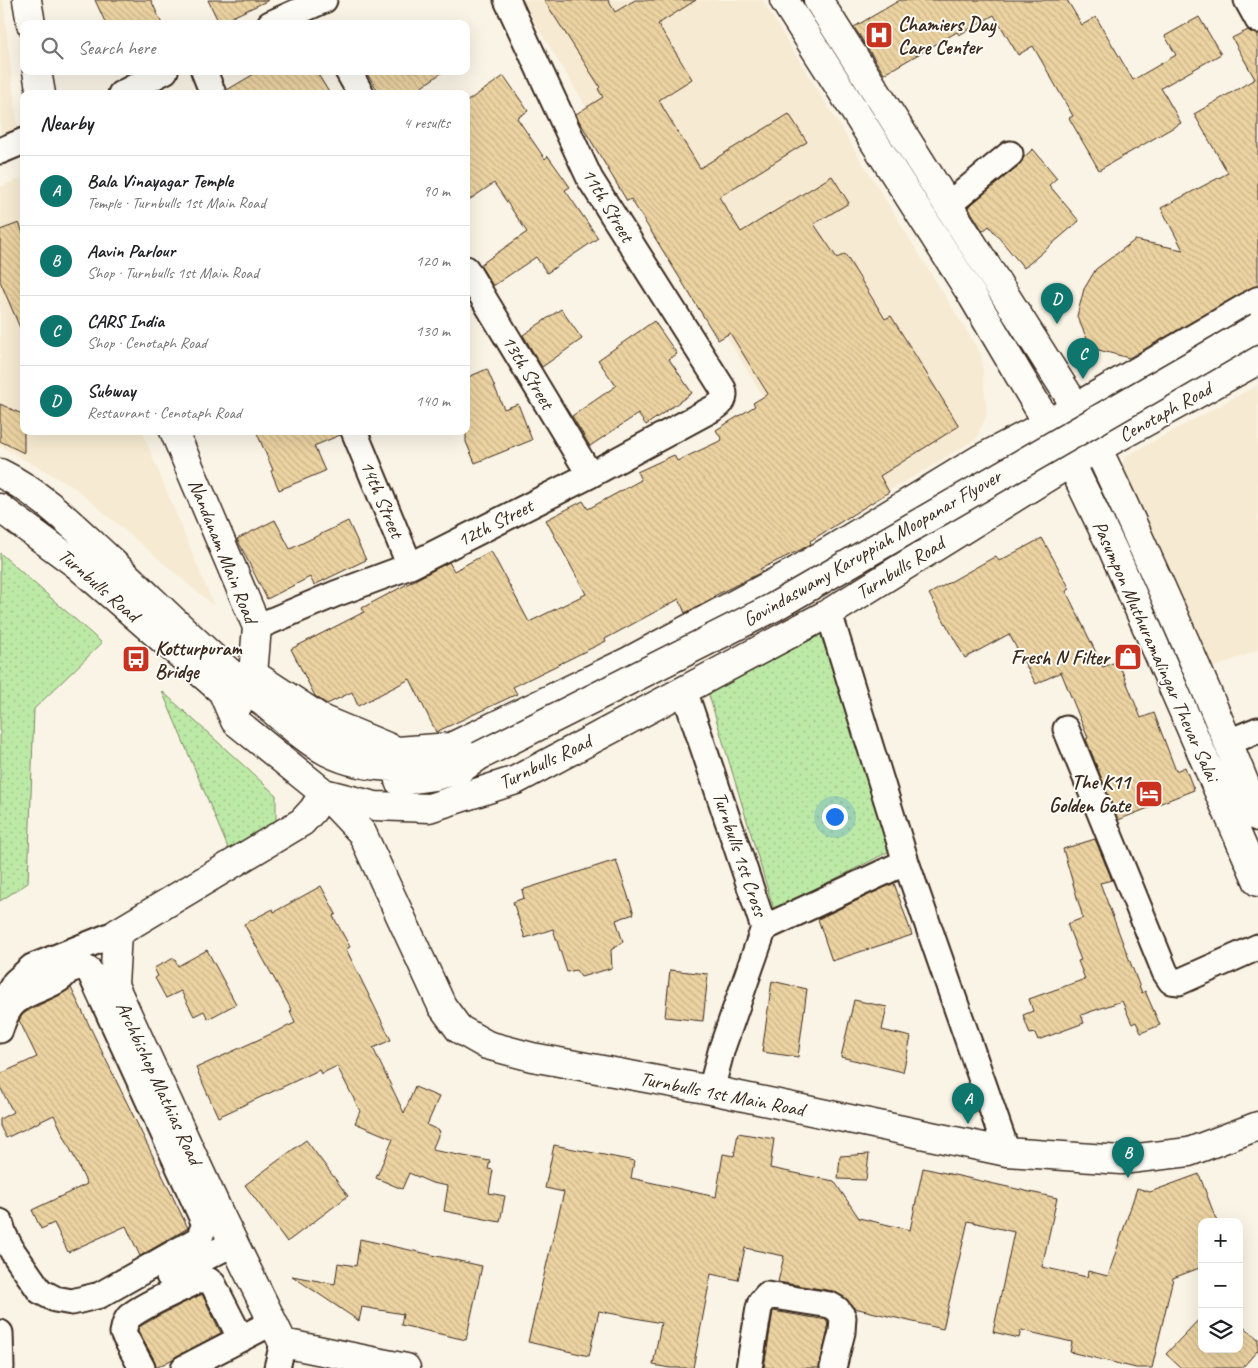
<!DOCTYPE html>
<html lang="en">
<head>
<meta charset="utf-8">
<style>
	:root { --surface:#fff; --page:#f2f2f2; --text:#202124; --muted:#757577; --line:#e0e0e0; --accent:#0f766e }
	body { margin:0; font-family:Caveat,sans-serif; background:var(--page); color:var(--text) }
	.controls { position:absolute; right:15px; bottom:15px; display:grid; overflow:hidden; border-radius:10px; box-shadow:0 5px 20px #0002 }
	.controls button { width:45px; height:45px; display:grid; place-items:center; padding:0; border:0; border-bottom:1px solid var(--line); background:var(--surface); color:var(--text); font:25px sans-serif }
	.you { position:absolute; left:834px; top:816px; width:18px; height:18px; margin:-12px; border:4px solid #fff; border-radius:50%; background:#1a73e8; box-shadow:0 0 0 8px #1a73e833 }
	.badge { display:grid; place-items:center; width:32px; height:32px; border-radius:50%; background:var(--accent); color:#fff; font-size:16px; font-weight:700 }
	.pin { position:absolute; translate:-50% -41px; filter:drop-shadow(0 1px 2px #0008) }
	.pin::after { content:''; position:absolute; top:26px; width:18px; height:15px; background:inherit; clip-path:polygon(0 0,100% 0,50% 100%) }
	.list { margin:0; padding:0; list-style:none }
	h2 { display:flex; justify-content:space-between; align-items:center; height:65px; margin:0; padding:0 20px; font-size:21px }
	h2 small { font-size:16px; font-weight:400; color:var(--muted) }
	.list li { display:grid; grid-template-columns:32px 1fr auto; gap:15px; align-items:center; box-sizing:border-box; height:70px; padding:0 20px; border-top:1px solid var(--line) }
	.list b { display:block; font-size:19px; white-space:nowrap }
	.list p { margin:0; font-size:16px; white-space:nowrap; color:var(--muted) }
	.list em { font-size:16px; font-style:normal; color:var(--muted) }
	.icon { flex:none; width:28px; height:28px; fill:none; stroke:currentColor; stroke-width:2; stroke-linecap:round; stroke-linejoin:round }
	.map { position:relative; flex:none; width:1258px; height:1368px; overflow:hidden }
	.search { position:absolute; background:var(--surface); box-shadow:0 5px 20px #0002; left:20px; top:20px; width:450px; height:55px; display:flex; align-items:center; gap:12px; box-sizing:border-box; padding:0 18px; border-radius:10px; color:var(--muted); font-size:19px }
	.panel { position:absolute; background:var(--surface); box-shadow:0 5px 20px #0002; left:20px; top:90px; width:450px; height:345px; border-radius:10px }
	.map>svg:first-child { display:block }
</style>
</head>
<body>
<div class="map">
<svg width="1258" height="1368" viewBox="0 0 1258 1368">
	<defs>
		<pattern id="park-dots" width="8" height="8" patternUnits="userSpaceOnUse" patternTransform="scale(1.25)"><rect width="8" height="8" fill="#bde9a7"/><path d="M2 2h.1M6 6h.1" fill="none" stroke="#a3c88f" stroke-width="1.8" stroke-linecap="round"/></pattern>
		<pattern id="building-back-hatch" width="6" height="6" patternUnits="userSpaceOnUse" patternTransform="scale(1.25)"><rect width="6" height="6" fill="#ecd3a2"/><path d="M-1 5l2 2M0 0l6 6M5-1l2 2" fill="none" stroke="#cbb58b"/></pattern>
	</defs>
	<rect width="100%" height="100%" fill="#faf4e6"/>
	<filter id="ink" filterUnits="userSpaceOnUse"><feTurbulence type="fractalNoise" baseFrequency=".02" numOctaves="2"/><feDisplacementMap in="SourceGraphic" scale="10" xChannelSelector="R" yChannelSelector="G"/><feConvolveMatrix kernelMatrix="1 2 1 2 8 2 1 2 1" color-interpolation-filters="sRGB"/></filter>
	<g filter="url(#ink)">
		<path fill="#f6ead2" d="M0,0h3l16,141 -19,8z
			M521,0h241l219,354 6,60 -11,25 -61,37 -77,43z
			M24,177v254h118l72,175 -139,-118 -75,-42v-259z
			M1258,385v265l-48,19 -91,-198 7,-15z"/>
		<path fill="url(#park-dots)" stroke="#7c8a62" d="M0,553l102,90 -68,66 -6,174 -28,18z
			M819,629l71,222 -116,59 -66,-218z
			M162,691l114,104v35l-45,25z"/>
		<path fill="url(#building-back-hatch)" stroke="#3b2a1e" d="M95,0h56l11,24h-56z
			M208,0h61l-50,23z
			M544,0h64l7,12 20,-12h61l-38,24 34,55 -33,21 6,11 35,57 89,-54 18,28 -88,55 22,35 91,-56 17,27 -35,21 23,34 8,-4 40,65 6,-3 68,110 -79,50 9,16 -79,49 1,3 -11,6 -40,19 2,3 -48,24 1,1 -30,16 -6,-14 -74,40 1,2 -93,46 4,7 -81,38 -26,-53 -52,27 -6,-14 -25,12 -12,-8 -24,-47 73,-37 -2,-4 87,-46 5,9 37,-20 38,71 57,-28 -40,-74 37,-19 5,8 53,-29 -4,-8 37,-17 3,6 45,-21 -6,-10 39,-24 -2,-3 15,-9 -38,-61 -12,7 -87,-141 -4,2 -49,-82 -2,-5 27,-17 -5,-8 2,-2z
			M900,0h167l15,25 14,-8 37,63 43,-25 -11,-19 34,-19 22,37 -60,34 20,35 -82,47 -30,-52 4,-2 -40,-70 -15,9 -24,-40 -35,20 -2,-3 -73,42 -30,-47z
			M1248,30l3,2 7,2v251l-8,3 -121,70 -38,-10 -14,-32 7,-27 12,-20 39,-29 48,10 -22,-42 67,-35 -34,-59 61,-35 -23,-41z
			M259,71h57l14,23h-103v-4z
			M365,71h79l-32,23h-32z
			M504,76l24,35 -11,7 28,41 3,-3 22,31 -5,3 33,48 -51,35 -11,-16 -43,29 -13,-21 47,-33 -33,-49 -28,19v-100z
			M1033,149l24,29 -8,7 30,36 -55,47 -35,-42 -6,5 -15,-24 51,-42 5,-8z
			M19,223l5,12v102l-24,-56v-51z
			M561,309l21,30 -40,28 -19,-32z
			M654,321l23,33 -8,5 23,34 -46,32 -8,-11 -48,32 -18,-30 44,-30 -18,-26z
			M487,369l17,40 14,-5 14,36 -57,23 -9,-21v-64z
			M0,404l24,11v38l-24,-12z
			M256,431h84v4l-26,11 11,25 -46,19 -8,-19 2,-1z
			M275,520l15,29 58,-28 18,39 -52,25 -4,-8 -43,22 -30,-60z
			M1042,538l28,51 -4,2 37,76 15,-6 23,57 13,-5 22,58 9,-4 9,23 -76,30 -32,-81 2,-1 -27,-66 -25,12 -27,-50 -44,24 -36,-64 67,-38 3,5z
			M1095,839l17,41 -12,3 42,110 3,-2 15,34 -19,8 -5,-11 -4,2 -10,-23 -41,14 3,8 -46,17 -3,-7 -5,1 -7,-19 10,-4 -4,-12 56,-20 -7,-18 3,-1 -14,-36 16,-6 -20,-69z
			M616,860l18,54 -18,6 7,22 -12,8 1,18 -31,9 -5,-7 -9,2 -14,-43 -28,9 -12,-36 11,-4 -2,-8z
			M894,883l18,52 -80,26 -14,-42z
			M321,886l15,28 -3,2 17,31 -4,2 45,91 -18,8 31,65 11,-26 24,10 -12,28 13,6 -8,19 58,11 -2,8 5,1 -4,23 16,3 -5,26 -56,-11 4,-25 -16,-3 -23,-10 -7,16 -26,-11 17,-39 -38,-16 5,-12 -23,-45 -16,8 -2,-4 -101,47 -22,-49 99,-45 -5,-12h2l-48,-87 29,-15 1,3z
			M207,950l29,54 -28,15 -4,-8 -10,5 -13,-25 -15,7 -11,-20 3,-2 -4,-8 20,-10 4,8z
			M670,970l38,4 -5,47 -38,-4z
			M772,981l35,8 -9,68 -36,-5z
			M71,988l117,240 -48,28 -14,-30 -58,26 -14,-29 -13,6 -9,-19 55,-26 -33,-69 -48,23 -6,-12v-7l13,-7 -13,-25v-13l37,-17 -18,-37 4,-6 8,-5 27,-13z
			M854,1000l33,7 -5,23 29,7 -8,35 -62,-15z
			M738,1133l36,6 -4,29 64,13 25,37 51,12 13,-62 134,30 -15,69 45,10 1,-6 20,5 29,-88 13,4 49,-18 18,48h-15v45l-29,11 -21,90h-16l-66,-16 2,-10 -51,-12 -2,8 -26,-6 21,-100 -46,-11 -25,108 -89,-21 -10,-11 -11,-6 -55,-9 6,-26 -39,-8 -7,32 -27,-6 -18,94h-23l-17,-3 8,-42 -62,-12 -10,45 -61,-14 36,-150 -19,-4 9,-43 80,16 -3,17 85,19 7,-43 11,2z
			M306,1140l42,56 -61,46 -42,-57z
			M869,1154l-3,26 -28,-1 2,-23z
			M360,1239l122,27 -16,74 -65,-15 2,-11 -41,-7 -3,14 -67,-45 43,8 3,-21 18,3z
			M202,1294l19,39 -65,35 -1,-7 -17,-30 1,-4 19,-11z
			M773,1311l54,9 1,10 -9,38h-55z
			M1202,1316v33h37v-27l19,17v11l-16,18h-61l-15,-14z"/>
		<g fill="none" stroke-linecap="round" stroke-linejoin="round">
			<defs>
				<path id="street" d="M1247,0l11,20
					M270,24l54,-24
					M204,71l9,23
					M348,71l13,23
					M121,94l44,-23
					M0,151l24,-10
					M948,205l62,-51
					M466,269l124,206
					M354,431l56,135
					M829,613l77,249 101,290
					M257,627l78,-33 75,-28 180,-91 124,-67c8,-4 12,-10 9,-19l-133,-210 -83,-179
					M684,690l80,238 142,-66
					M1066,729l99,243 6,9 8,1 79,-35
					M1229,742l29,-12
					M69,970l13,-4 7,4 116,254
					M0,1008l15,-26 17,-15 85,-34
					M0,1030c3,-10 7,-21 15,-28 21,-18 55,-14 58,-48
					M711,1090l11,-42 42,-120
					M0,1222l4,13 9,17 27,39 15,8 17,3 28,-7 99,-56 6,-15 12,-10
					M169,1276l65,-33
					M0,1333l1,35
					M142,1368l-19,-35c1,-5 2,-11 5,-15 10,-11 57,-31 73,-39l7,1 5,4 28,55
					M184,1368l89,-46
					M277,1368l6,-25
					M749,1368l10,-60 2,-6 6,-7 63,10 7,4 6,8 -1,15 -9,36"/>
				<path id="secondary" d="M27,0l4,24
					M784,0l189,297 98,166 42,87 145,332
					M818,0l258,407c27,49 49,100 72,151 39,86 76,172 110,259
					M37,71l4,23
					M174,431l83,196 -4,47
					M0,473c43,21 77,57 112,89 50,47 98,95 150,139 21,17 41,38 66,51 28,14 60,17 92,13
					M0,508l76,56 162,141
					M234,677l19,-3 70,46 74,31 54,-4 178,-86 169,-91 182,-111 69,-36 209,-122
					M223,693l12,28 89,72 51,13 54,2 87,-28 313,-167 231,-144 198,-109
					M399,781l36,-5 26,-7 18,-13
					M406,1368l-123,-25 -64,-130 -105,-228 3,-52 185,-111 11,-12 11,-17 38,40 80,173 17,23 28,16 45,12 179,33 296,62 114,8 68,-8 69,-26"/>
			</defs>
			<use href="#street" stroke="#3b2a1e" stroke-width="29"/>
			<use href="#secondary" stroke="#3b2a1e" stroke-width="31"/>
			<use href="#street" stroke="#fdfcf7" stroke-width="25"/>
			<use href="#secondary" stroke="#fdfcf7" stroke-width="28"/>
			<defs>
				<path id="secondary-bridge" d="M479,756l295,-149 484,-280"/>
			</defs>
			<use href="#secondary-bridge" stroke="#3b2a1e" stroke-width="31" stroke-linecap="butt"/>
			<use href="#secondary-bridge" stroke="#fdfcf7" stroke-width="28"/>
		</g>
	</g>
	<defs>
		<symbol id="hospital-square" viewBox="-11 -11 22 22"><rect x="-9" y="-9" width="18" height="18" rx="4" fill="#c8321e" stroke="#fdfcf7"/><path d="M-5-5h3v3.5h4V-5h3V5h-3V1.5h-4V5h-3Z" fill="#fff"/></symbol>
		<symbol id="shop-square" viewBox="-11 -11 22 22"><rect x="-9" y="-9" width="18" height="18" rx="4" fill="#c8321e" stroke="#fdfcf7"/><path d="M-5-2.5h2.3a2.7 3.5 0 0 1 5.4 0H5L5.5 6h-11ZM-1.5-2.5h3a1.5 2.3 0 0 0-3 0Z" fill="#fff"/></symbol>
		<symbol id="bus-square" viewBox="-11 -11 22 22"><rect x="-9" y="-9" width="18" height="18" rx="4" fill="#c8321e" stroke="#fdfcf7"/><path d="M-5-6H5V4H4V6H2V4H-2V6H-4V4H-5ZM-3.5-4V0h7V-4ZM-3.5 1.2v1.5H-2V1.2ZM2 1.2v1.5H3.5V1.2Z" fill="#fff"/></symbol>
		<symbol id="hotel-square" viewBox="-11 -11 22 22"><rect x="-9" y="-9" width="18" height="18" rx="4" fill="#c8321e" stroke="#fdfcf7"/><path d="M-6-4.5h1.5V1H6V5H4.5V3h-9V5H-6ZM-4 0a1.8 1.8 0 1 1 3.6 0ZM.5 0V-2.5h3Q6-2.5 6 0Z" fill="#fff"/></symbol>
	</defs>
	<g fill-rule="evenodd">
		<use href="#hospital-square" x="863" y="19" width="32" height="32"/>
		<use href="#shop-square" x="1112" y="641" width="32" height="32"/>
		<use href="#bus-square" x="120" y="643" width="32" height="32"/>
		<use href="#hotel-square" x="1133" y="778" width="32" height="32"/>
	</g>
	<g text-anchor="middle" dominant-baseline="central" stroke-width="4" stroke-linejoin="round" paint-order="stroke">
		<g font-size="20" font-weight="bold" fill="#3b2a1e" stroke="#fdfcf7" text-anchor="start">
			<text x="898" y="24">Chamiers Day<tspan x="898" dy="23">Care Center</tspan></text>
			<text x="155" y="648">Kotturpuram<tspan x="155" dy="23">Bridge</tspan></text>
			<text x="1109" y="657" text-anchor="end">Fresh N Filter</text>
			<text x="1130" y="782" text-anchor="end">The K11<tspan x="1130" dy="23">Golden Gate</tspan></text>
		</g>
		<g font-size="20" fill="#3b2a1e" stroke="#fdfcf7">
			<text transform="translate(608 205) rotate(59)">11th Street</text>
			<text transform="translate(528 372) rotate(59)">13th Street</text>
			<text transform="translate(1165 412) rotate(-29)">Cenotaph Road</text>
			<text transform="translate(382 499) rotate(67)">14th Street</text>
			<text transform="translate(495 523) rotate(-27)">12th Street</text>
			<text transform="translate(872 548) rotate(-30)">Govindaswamy Karuppiah Moopanar Flyover</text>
			<text transform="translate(223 551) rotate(68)">Nandanam Main Road</text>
			<text transform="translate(900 568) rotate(-32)">Turnbulls Road</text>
			<text transform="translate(99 585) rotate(41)">Turnbulls Road</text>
			<text transform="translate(1156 651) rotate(66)">Pasumpon Muthuramalingar Thevar Salai</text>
			<text transform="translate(545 762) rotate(-26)">Turnbulls Road</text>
			<text transform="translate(740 854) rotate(71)">Turnbulls 1st Cross</text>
			<text transform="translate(159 1083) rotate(65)">Archbishop Mathias Road</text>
			<text transform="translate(722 1094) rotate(11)">Turnbulls 1st Main Road</text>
		</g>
	</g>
</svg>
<div class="controls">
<button>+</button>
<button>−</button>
<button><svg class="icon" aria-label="layers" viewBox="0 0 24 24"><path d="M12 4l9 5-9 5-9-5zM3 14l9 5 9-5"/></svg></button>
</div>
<div class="you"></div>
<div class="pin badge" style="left:968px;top:1124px">A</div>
<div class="pin badge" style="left:1128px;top:1178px">B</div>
<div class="pin badge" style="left:1083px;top:379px">C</div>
<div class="pin badge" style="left:1057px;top:324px">D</div>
<div class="search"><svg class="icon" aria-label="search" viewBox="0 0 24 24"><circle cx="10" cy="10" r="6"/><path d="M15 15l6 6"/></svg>Search here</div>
<section class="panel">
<h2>Nearby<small>4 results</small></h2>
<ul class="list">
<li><span class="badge">A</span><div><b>Bala Vinayagar Temple</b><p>Temple · Turnbulls 1st Main Road</p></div><em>90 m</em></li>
<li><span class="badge">B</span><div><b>Aavin Parlour</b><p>Shop · Turnbulls 1st Main Road</p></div><em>120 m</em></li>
<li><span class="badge">C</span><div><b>CARS India</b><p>Shop · Cenotaph Road</p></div><em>130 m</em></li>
<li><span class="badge">D</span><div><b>Subway</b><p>Restaurant · Cenotaph Road</p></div><em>140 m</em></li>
</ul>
</section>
</div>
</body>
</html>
